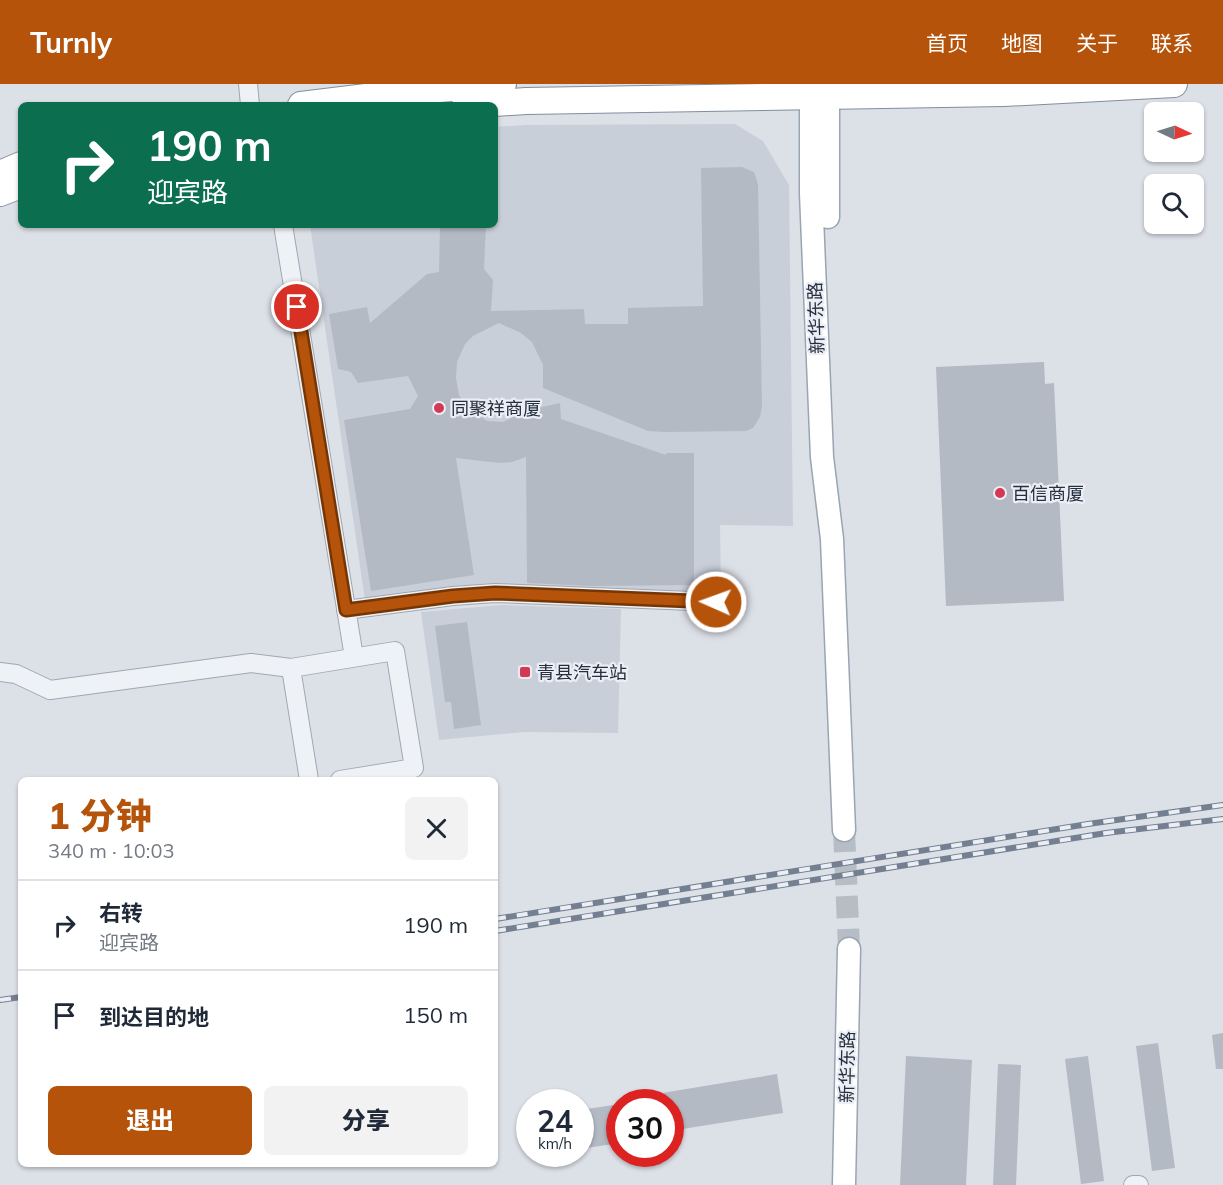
<!DOCTYPE html>
<html lang="zh">
<head>
<meta charset="utf-8">
<style>
	:root { --surface:#fff; --page:#f2f2f3; --text:#1f2937; --muted:#747a83; --line:#e0e1e3; --accent:#b45309 }
	body { margin:0; font-family:Mulish,"Noto Sans SC",sans-serif; background:var(--page); color:var(--text); height:100vh; display:flex; flex-direction:column; font-size:22px; white-space:nowrap }
	* { box-sizing:border-box; margin:0 }
	p { font-size:20px; color:var(--muted) }
	.icon { flex:none; width:33px; height:33px; fill:none; stroke:currentColor; stroke-width:2; stroke-linecap:round; stroke-linejoin:round }
	.map { position:relative; flex:1; overflow:hidden }
	.details { position:absolute; left:18px; top:693px; width:480px; height:390px; display:flex; flex-direction:column; background:var(--surface); border-radius:9px; box-shadow:0 2px 4px #0004 }
	.details>* { flex:none }
	.top-card { position:absolute; left:18px; top:18px; width:480px; height:126px; border-radius:9px; box-shadow:0 2px 4px #0004; background:#0b6e4f; color:#fff; overflow:hidden }
	.needle { width:39px; rotate:94deg }
	.buttons { position:absolute; left:1144px; top:18px; display:grid; gap:12px }
	.buttons a { display:grid; place-items:center; width:60px; height:60px; border-radius:9px; background:var(--surface); box-shadow:0 2px 4px #0004; font-size:30px }
	.speed { position:absolute; left:516px; top:1005px; display:flex; gap:12px; font-size:30px; font-weight:700; text-align:center }
	.speed>* { display:grid; place-content:center; width:78px; height:78px; border-radius:50%; background:var(--surface); box-shadow:0 2px 4px #0004; line-height:1 }
	.speed small { font-size:15px; font-weight:400 }
	.speed .limit { border:9px solid #d22; background:#fff; color:#111 }
	.pin { position:absolute; display:grid; place-items:center; width:51px; height:51px; color:#fff; margin:-26px; border:3px solid #fff; border-radius:50%; box-shadow:0 2px 6px #0007 }
	.me { position:absolute; width:66px; margin:-33px; rotate:272deg; stroke-linejoin:round; filter:drop-shadow(0 0 4px #0008) }
	.turn { display:flex; align-items:center; gap:21px; height:126px; padding:0 30px; font-size:27px }
	.turn .icon { width:78px; height:78px; stroke-width:2.5 }
	.turn b { display:block; font-size:42px; line-height:51px }
	.round { display:grid; place-items:center; flex:none; width:63px; height:63px; border-radius:9px; background:var(--page) }
	.summary { display:flex; align-items:center; justify-content:space-between; height:102px; padding:0 30px }
	h1 { font-size:36px; font-weight:800; line-height:45px; color:var(--accent) }
	.primary-button { display:flex; gap:12px; margin-top:auto; padding:12px 30px }
	.primary-button a { flex:1; height:69px; border-radius:9px; background:var(--accent); color:#fff; font-size:24px; font-weight:800; line-height:69px; text-align:center }
	.primary-button a+a { background:var(--page); color:var(--text) }
	ul { padding:0; list-style:none }
	li { display:flex; align-items:center; gap:18px; height:90px; padding:0 30px; border-top:2px solid var(--line) }
	li div { flex:1 }
	li b { display:block; font-size:22px }
	li em { font-style:normal }
	header { display:flex; align-items:center; gap:36px; box-sizing:border-box; height:84px; padding:0 30px; background:var(--accent); color:#fff }
	header strong { font-size:28px }
	nav { display:flex; gap:33px; margin-inline-start:auto; font-size:21px }
	.map>svg:first-child { display:block }
	.built { fill:#c9cfd9 }
	.building { fill:#b3bac4 }
	.lines { fill:none; stroke-linecap:round; stroke-linejoin:round }
	.major-tunnel { stroke:#b7bdc5; stroke-width:22; stroke-dasharray:22 11; stroke-linecap:butt }
	.minor-casing { stroke:#a1a7b1; stroke-width:20 }
	.major-casing { stroke:#9aa5b3; stroke-width:25 }
	.highway-casing { stroke:#828e9e; stroke-width:28 }
	.minor { stroke:#eef1f5; stroke-width:18 }
	.major { stroke:#fff; stroke-width:22 }
	.highway { stroke:#fff; stroke-width:26 }
	.rail-casing { stroke:#748091; stroke-width:6 }
	.rail { stroke:#ebeff5; stroke-width:4; stroke-dasharray:11; stroke-linecap:butt }
	.route-casing { stroke:#753606; stroke-width:15 }
	.route { stroke:#b45309; stroke-width:10 }
	.poi-dot { fill:#d43855; stroke:#ebeff5; stroke-width:2 }
	.labels { text-anchor:middle; dominant-baseline:central; stroke-width:4.5; stroke-linejoin:round; paint-order:stroke }
	.street-label { font-size:18px; fill:#252f3e; stroke:#ebeff5 }
	.poi-label { font-size:18px; fill:#252f3e; stroke:#ebeff5; text-anchor:start }
</style>
</head>
<body>
<header>
<strong>Turnly</strong>
<nav><a>首页</a><a>地图</a><a>关于</a><a>联系</a></nav>
</header>
<div class="map">
<svg width="1223" height="1101" viewBox="0 0 1223 1101">
	<rect width="100%" height="100%" fill="#dce0e7"/>
	<g class="built">
		<path d="M 735,40 L 763,57 L 789,101 L 793,442 L 720,441 L 721,507 L 532,506 L 365,516 L 310,141 L 495,141 L 495,43 L 526,41 Z"/>
		<path d="M 501,521 L 621,525 L 618,649 L 524,648 L 439,656 L 421,528 Z"/>
	</g>
	<g class="building">
		<path d="M 742,83 L 754,88 L 758,100 L 762,322 L 760,333 L 753,344 L 746,347 L 666,348 L 648,347 L 543,304 L 543,281 L 532,258 L 521,249 L 499,239 L 473,252 L 465,260 L 457,278 L 456,294 L 459,311 L 467,324 L 487,337 L 503,338 L 525,327 L 560,319 L 561,335 L 666,371 L 666,369 L 694,369 L 694,501 L 592,502 L 527,499 L 526,373 L 512,378 L 499,379 L 456,374 L 474,491 L 371,507 L 344,336 L 410,325 L 418,312 L 408,292 L 358,299 L 351,288 L 338,285 L 329,230 L 367,223 L 370,239 L 427,190 L 439,188 L 440,141 L 486,141 L 484,185 L 493,196 L 491,227 L 584,225 L 585,240 L 628,240 L 628,224 L 703,222 L 701,84 Z"/>
		<path d="M 1044,278 L 1045,300 L 1054,299 L 1064,517 L 946,522 L 936,283 Z"/>
		<path d="M 467,538 L 481,641 L 454,645 L 451,618 L 445,618 L 435,542 Z"/>
		<path d="M 1223,949 L 1223,985 L 1216,985 L 1212,951 Z"/>
		<path d="M 1158,959 L 1175,1084 L 1152,1087 L 1136,962 Z"/>
		<path d="M 906,972 L 972,976 L 966,1101 L 900,1101 Z"/>
		<path d="M 1088,972 L 1104,1097 L 1081,1100 L 1065,975 Z"/>
		<path d="M 998,980 L 1021,981 L 1016,1101 L 993,1101 Z"/>
		<path d="M 777,990 L 783,1029 L 670,1047 L 670,1018 L 663,1018 L 662,1009 Z"/>
		<path d="M 620,1020 L 620,1059 L 580,1065 L 580,1026 Z"/>
	</g>
	<g class="lines">
		<path class="major-tunnel" d="M 844,746 L 849,865"/>
		<defs>
			<g id="minor">
				<path d="M 248,0 L 250,21"/>
				<path d="M 283,141 L 354,573"/>
				<path d="M 346,526 L 453,512 L 495,509 L 716,518"/>
				<path d="M 0,588 L 16,590 L 50,606 L 251,579 L 291,584"/>
				<path d="M 309,696 L 291,584 L 395,567 L 414,684 L 340,696"/>
				<path d="M 1133,1101 L 1139,1101"/>
			</g>
			<g id="major">
				<path d="M 811,0 L 811,109 L 822,373 L 832,455 L 844,746"/>
				<path d="M 828,133 L 828,0"/>
				<path d="M 844,1101 L 849,865"/>
			</g>
			<g id="highway">
				<path d="M 301,21 L 414,7 L 503,0"/>
				<path d="M 465,21 L 526,17 L 1004,9 L 1174,0"/>
				<path d="M 0,90 L 21,81"/>
				<path d="M 0,109 L 21,101"/>
			</g>
		</defs>
		<use href="#minor" class="minor-casing"/>
		<use href="#major" class="major-casing"/>
		<use href="#highway" class="highway-casing"/>
		<use href="#minor" class="minor"/>
		<use href="#major" class="major"/>
		<use href="#highway" class="highway"/>
		<defs>
			<g id="rail">
				<path d="M 495,835 L 1088,740 L 1223,721"/>
				<path d="M 495,847 L 1106,749 L 1223,735"/>
				<path d="M 0,916 L 21,913"/>
			</g>
		</defs>
		<use href="#rail" class="rail-casing"/>
		<use href="#rail" class="rail"/>
	</g>
	<g class="lines">
		<defs>
			<path id="route" d="M 297,223 L 346,526 L 453,512 L 495,509 L 716,518"/>
		</defs>
		<use href="#route" class="route-casing"/>
		<use href="#route" class="route"/>
	</g>
	<g class="poi-dot">
		<circle cx="439" cy="324" r="6"/>
		<circle cx="1000" cy="409" r="6"/>
		<rect x="519" y="582" width="12" height="12" rx="3"/>
	</g>
	<g class="labels">
		<g class="street-label">
			<text transform="translate(816 234) rotate(-92)">新华东路</text>
			<text transform="translate(847 983) rotate(-89)">新华东路</text>
		</g>
		<g class="poi-label">
			<text x="451" y="324">同聚祥商厦</text>
			<text x="1012" y="409">百信商厦</text>
			<text x="537" y="588">青县汽车站</text>
		</g>
	</g>
</svg>
<div class="buttons">
<a><svg class="needle" viewBox="-14 -14 28 28"><path d="M0-13l5 13h-10z" fill="#e53935"/><path d="M0 13l5-13h-10z" fill="#747a83"/></svg></a>
<a><svg class="icon" aria-label="search" viewBox="0 0 24 24"><circle cx="10" cy="10" r="6"/><path d="M15 15l6 6"/></svg></a>
</div>
<div class="speed"><div>24<small>km/h</small></div><div class="limit">30</div></div>
<div class="pin" style="left:297px;top:223px;background:#d93025"><svg class="icon" aria-label="arrive" viewBox="0 0 24 24"><path d="M6 21V4h12l-3 4 3 4H6"/></svg></div>
<svg class="me" style="left:716px;top:518px" viewBox="-20 -20 40 40"><circle r="17" fill="#b45309" stroke="#fff" stroke-width="3"/><path d="M0-11L8 9 0 5-8 9z" fill="#fff"/></svg>
<div class="top-card">
<div class="turn"><svg class="icon" aria-label="right" viewBox="0 0 24 24"><path d="M7 20v-9h11M14 6l5 5-5 5"/></svg><div><b>190 m</b>迎宾路</div></div>
</div>
<section class="details">
<div class="summary"><div><h1>1 分钟</h1><p>340 m · 10:03</p></div><a class="round"><svg class="icon" aria-label="close" viewBox="0 0 24 24"><path d="M6 6l12 12M18 6L6 18"/></svg></a></div>
<ul>
<li><svg class="icon" aria-label="right" viewBox="0 0 24 24"><path d="M7 20v-9h11M14 6l5 5-5 5"/></svg><div><b>右转</b><p>迎宾路</p></div><em>190 m</em></li>
<li><svg class="icon" aria-label="arrive" viewBox="0 0 24 24"><path d="M6 21V4h12l-3 4 3 4H6"/></svg><div><b>到达目的地</b></div><em>150 m</em></li>
</ul>
<div class="primary-button"><a>退出</a><a>分享</a></div>
</section>
</div>
</body>
</html>
